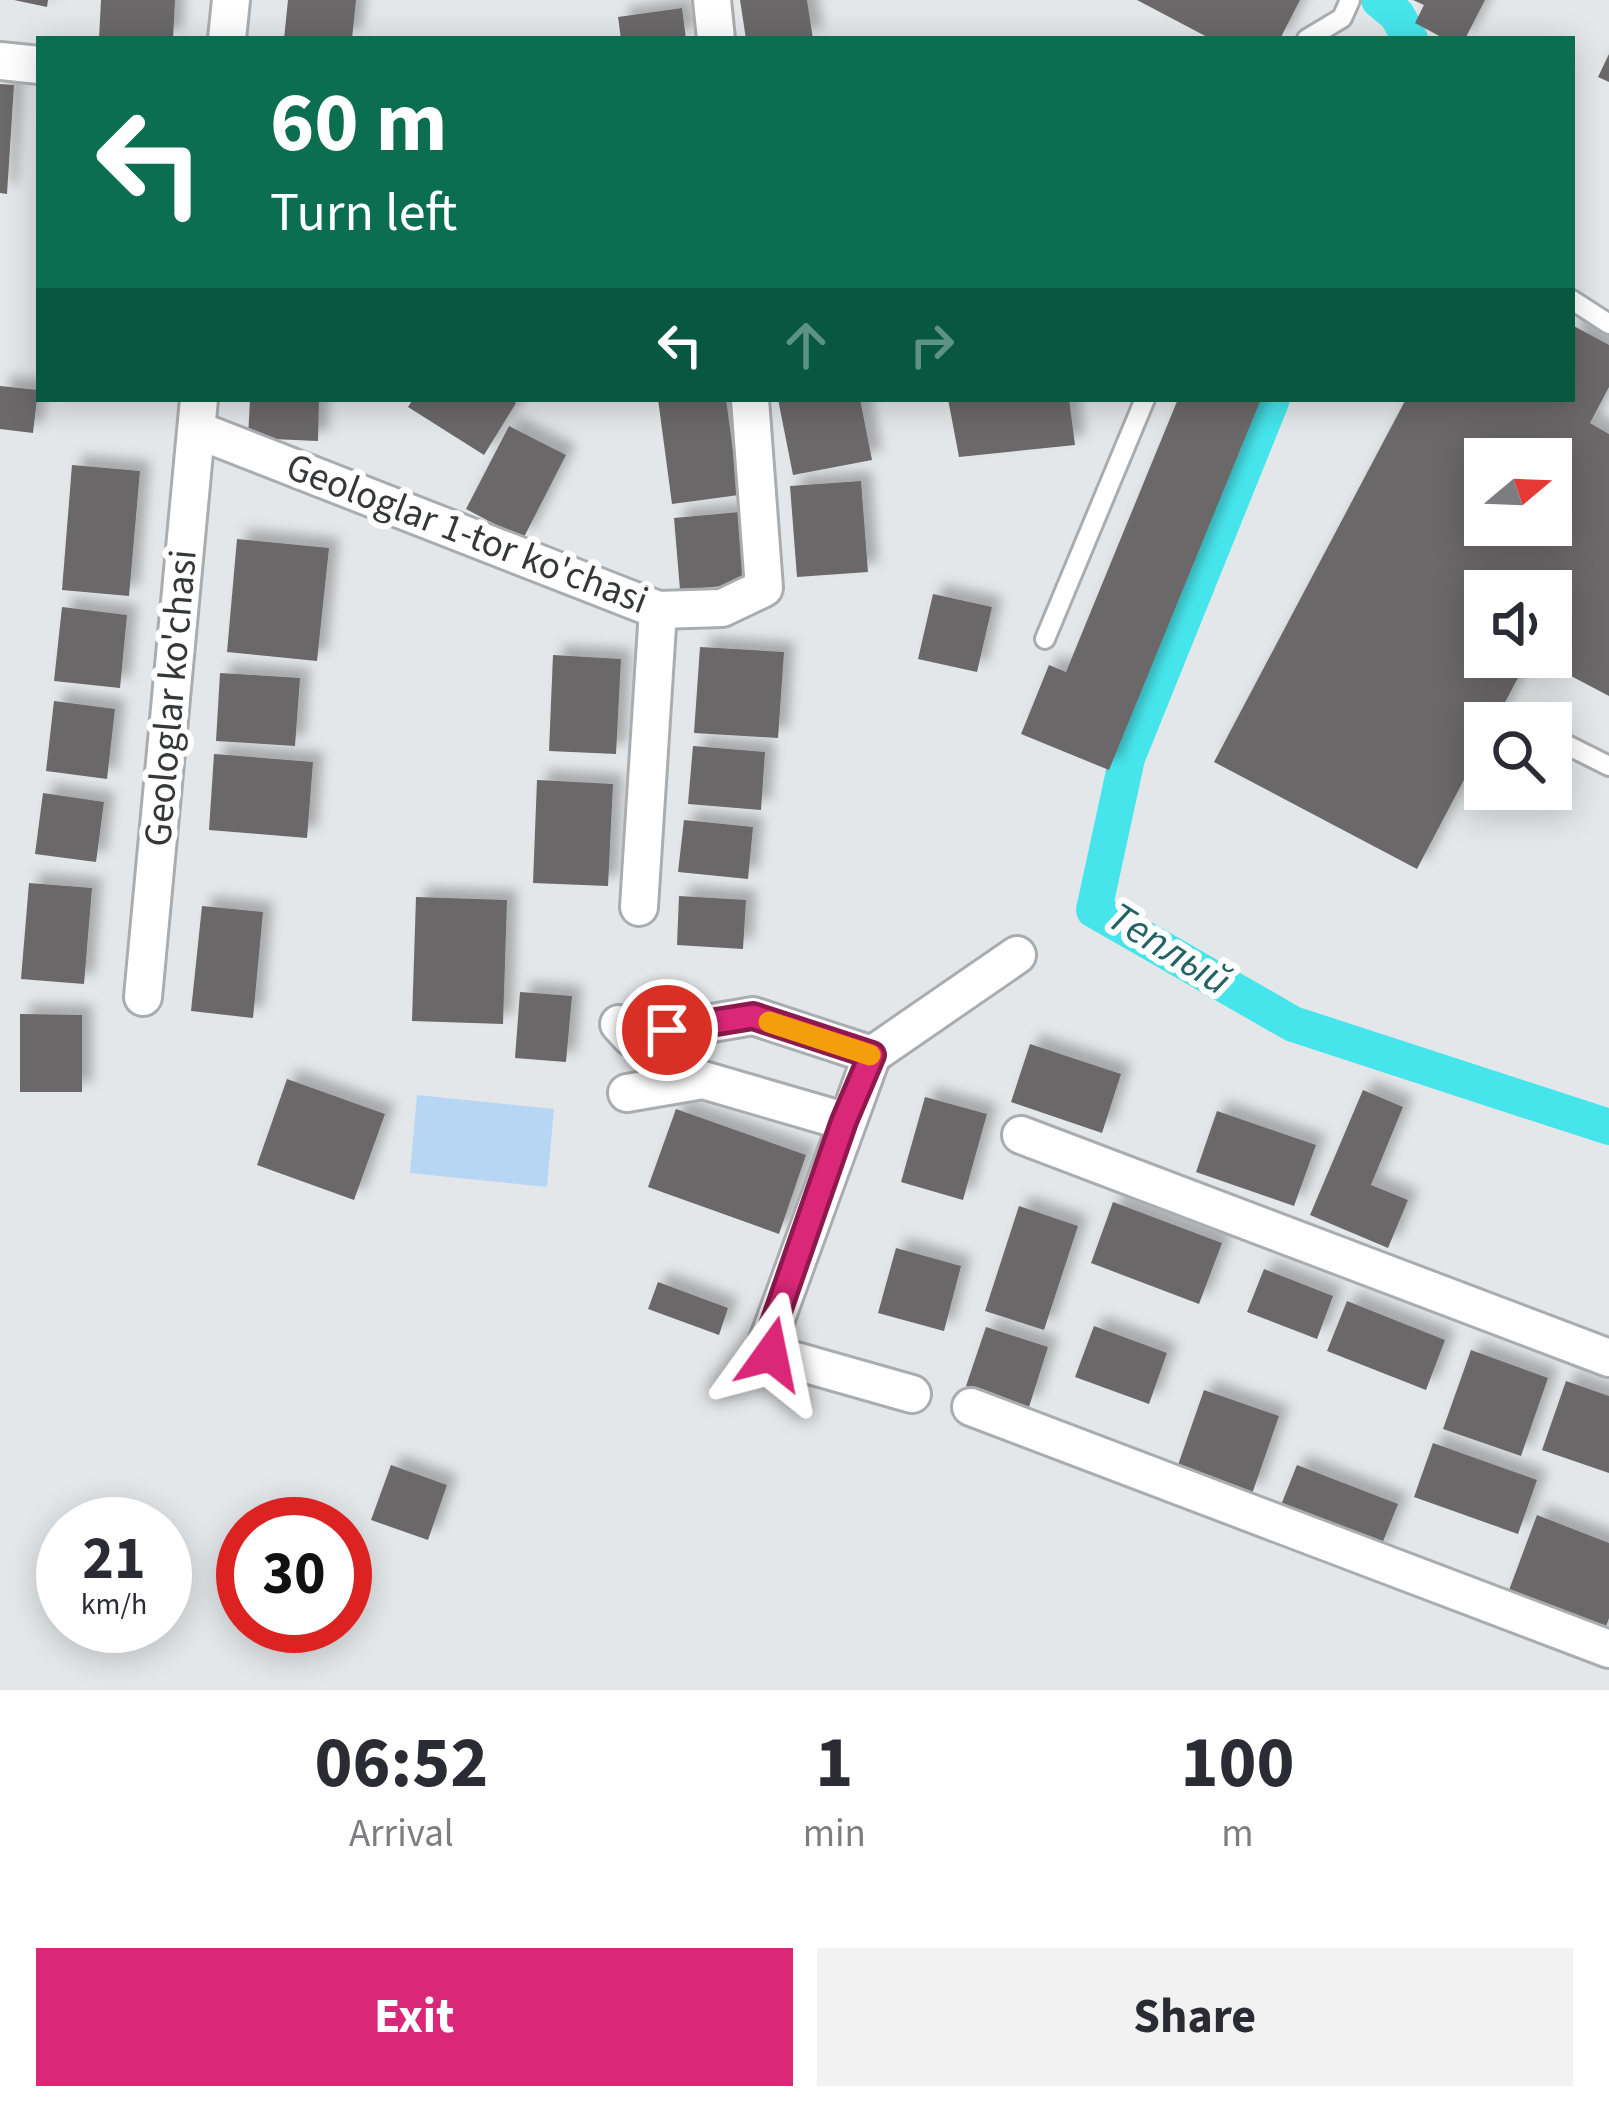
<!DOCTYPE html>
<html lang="en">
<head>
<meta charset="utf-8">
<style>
	:root { --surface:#fff; --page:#f2f2f3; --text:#2b2b33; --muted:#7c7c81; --accent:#db2777 }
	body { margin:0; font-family:"Source Sans 3",sans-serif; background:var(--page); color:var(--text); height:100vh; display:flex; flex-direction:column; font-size:45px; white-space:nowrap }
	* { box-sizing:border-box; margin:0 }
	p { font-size:39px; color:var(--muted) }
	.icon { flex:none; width:66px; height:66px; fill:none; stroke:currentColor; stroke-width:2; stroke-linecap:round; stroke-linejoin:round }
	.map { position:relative; height:1690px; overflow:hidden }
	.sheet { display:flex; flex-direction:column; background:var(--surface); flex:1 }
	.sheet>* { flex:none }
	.banner { position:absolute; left:36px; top:36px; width:1539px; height:366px; border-radius:0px; box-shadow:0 6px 30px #0003; background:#0b6e4f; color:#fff; overflow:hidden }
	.needle { width:78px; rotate:71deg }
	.buttons { position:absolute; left:1464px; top:438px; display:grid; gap:24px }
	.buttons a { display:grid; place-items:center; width:108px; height:108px; border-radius:0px; background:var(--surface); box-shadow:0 6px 30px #0003; font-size:60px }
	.speed { position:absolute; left:36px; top:1497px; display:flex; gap:24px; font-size:60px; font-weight:700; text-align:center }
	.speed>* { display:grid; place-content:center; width:156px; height:156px; border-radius:50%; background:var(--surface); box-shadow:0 6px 30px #0003; line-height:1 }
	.speed small { font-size:30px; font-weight:400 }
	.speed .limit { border:18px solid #d22; background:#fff; color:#111 }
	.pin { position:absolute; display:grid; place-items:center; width:102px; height:102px; color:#fff; margin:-51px; border:6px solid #fff; border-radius:50%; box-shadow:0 3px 12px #0007 }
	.me { position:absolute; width:132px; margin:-66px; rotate:12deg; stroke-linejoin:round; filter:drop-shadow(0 0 9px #0008) }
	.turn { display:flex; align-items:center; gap:42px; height:252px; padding:0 36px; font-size:54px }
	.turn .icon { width:156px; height:156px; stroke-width:2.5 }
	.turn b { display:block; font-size:84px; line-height:102px }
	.lanes { display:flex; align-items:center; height:114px; padding:0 36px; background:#0003; justify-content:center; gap:60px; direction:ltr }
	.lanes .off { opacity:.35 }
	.eta { display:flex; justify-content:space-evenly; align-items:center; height:204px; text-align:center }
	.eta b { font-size:72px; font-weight:700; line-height:84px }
	.primary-button { display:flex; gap:24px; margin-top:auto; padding:24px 36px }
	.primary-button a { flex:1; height:138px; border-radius:0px; background:var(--accent); color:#fff; font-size:48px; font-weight:700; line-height:138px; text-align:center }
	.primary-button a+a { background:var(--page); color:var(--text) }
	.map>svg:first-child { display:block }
	.grass { fill:#b7d6f4 }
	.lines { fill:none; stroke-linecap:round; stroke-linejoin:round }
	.canal { stroke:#46e5ec; stroke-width:36 }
	.building { fill:#6b6867; fill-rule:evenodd; filter:url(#shadow) }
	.lane-casing { stroke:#aaadaf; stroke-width:24 }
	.street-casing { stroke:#aaadaf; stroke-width:42 }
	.lane { stroke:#fff; stroke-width:18 }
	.street { stroke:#fff; stroke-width:36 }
	.route-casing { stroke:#8e194d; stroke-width:30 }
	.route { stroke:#db2777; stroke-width:21 }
	.slow { stroke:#f59e0b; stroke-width:21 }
	.labels { text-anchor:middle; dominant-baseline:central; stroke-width:12; stroke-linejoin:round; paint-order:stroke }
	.street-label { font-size:39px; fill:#363738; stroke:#fff }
	.water-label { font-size:42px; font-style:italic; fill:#246365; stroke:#fff }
</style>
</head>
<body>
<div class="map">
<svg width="1609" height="1690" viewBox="0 0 1609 1690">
	<defs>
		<filter id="shadow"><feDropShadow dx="10" dy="-10" stdDeviation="6" flood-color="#0004"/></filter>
	</defs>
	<rect width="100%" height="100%" fill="#e4e7e9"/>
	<path class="grass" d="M 417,1095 L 554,1109 L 547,1187 L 410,1173 Z"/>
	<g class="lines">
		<g class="canal">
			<path d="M 1379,0 L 1397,15 L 1410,39"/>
			<path d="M 1272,399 L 1127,758 L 1094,910 L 1293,1024 L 1609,1127"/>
		</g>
	</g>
	<g class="building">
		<path d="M 14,0 L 48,0 L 47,7 Z"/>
		<path d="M 101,0 L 175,0 L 173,39 L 99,39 Z"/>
		<path d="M 288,0 L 356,0 L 352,39 L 284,39 Z"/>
		<path d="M 740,0 L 807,0 L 813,39 L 746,39 Z"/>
		<path d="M 1137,0 L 1300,0 L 1280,39 L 1211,39 Z"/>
		<path d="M 1413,0 L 1485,0 L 1465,39 L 1445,39 L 1415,23 L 1424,5 Z"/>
		<path d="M 682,8 L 686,39 L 621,39 L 618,17 Z"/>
		<path d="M 1609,54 L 1609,82 L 1598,77 Z"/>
		<path d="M 0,84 L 14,85 L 7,194 L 0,193 Z"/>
		<path d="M 1572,325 L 1609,345 L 1609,387 L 1590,423 L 1609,434 L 1609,696 L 1535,657 L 1551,657 L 1551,591 L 1485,591 L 1485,657 L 1529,657 L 1494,723 L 1485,723 L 1485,740 L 1417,869 L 1214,762 L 1406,399 L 1572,399 ZM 1485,459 L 1551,459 L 1551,525 L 1485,525 Z"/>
		<path d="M 0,386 L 38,390 L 33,433 L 0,429 Z"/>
		<path d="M 250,399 L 319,399 L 318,441 L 248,438 Z"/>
		<path d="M 413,399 L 509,399 L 516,403 L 484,455 L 408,407 Z"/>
		<path d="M 658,399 L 726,399 L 739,495 L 672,504 Z"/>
		<path d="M 778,399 L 860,399 L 872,460 L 793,475 Z"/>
		<path d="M 948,399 L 1069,399 L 1075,445 L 959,457 Z"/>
		<path d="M 1178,399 L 1261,399 L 1109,770 L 1021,734 L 1049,665 L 1066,672 Z"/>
		<path d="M 509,426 L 566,455 L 523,539 L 466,509 Z"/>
		<path d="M 72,465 L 140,471 L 129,596 L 62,590 Z"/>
		<path d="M 861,481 L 868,572 L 797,577 L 790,486 Z"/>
		<path d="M 740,512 L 746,584 L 680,590 L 674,518 Z"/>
		<path d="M 237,539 L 329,548 L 317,661 L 227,652 Z"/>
		<path d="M 933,594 L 992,607 L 977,672 L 918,659 Z"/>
		<path d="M 62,607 L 127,615 L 120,688 L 54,681 Z"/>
		<path d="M 700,647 L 784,652 L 778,738 L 694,733 Z"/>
		<path d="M 553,655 L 621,659 L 616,754 L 549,751 Z"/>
		<path d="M 220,673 L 300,678 L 295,746 L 216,741 Z"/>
		<path d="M 54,701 L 115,709 L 107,779 L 46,771 Z"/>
		<path d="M 693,746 L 765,752 L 761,810 L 688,804 Z"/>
		<path d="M 214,754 L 313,762 L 307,838 L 209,830 Z"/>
		<path d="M 537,780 L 613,784 L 608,886 L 533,883 Z"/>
		<path d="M 43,793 L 104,802 L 96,862 L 35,854 Z"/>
		<path d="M 684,820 L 753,827 L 748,879 L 678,872 Z"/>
		<path d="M 29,883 L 92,888 L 84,984 L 21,979 Z"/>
		<path d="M 679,896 L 746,900 L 743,949 L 677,945 Z"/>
		<path d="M 416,897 L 507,900 L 503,1024 L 412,1021 Z"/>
		<path d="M 202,906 L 263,912 L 253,1018 L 191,1011 Z"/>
		<path d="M 520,992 L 572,996 L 566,1062 L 515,1058 Z"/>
		<path d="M 20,1014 L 82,1015 L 82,1092 L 20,1092 Z"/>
		<path d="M 1030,1044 L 1121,1074 L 1102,1133 L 1011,1102 Z"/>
		<path d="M 287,1079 L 385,1114 L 354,1200 L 257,1165 Z"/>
		<path d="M 1363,1090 L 1403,1107 L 1371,1185 L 1408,1200 L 1388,1248 L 1310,1215 Z"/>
		<path d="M 925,1097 L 987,1114 L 963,1200 L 901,1182 Z"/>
		<path d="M 676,1109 L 806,1155 L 779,1234 L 648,1187 Z"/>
		<path d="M 1217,1111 L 1316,1145 L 1294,1206 L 1196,1172 Z"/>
		<path d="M 1113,1202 L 1222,1243 L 1199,1304 L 1091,1263 Z"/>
		<path d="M 1019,1206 L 1078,1226 L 1044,1330 L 985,1311 Z"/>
		<path d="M 896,1248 L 961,1266 L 944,1331 L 878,1313 Z"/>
		<path d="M 1264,1269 L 1333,1296 L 1317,1339 L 1247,1312 Z"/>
		<path d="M 658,1282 L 728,1308 L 719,1335 L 648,1309 Z"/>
		<path d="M 1347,1301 L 1445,1340 L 1426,1390 L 1327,1351 Z"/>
		<path d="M 1094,1326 L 1167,1353 L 1149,1404 L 1075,1377 Z"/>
		<path d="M 986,1327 L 1048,1347 L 1029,1407 L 966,1386 Z"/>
		<path d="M 1471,1350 L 1548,1378 L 1521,1456 L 1443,1429 Z"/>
		<path d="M 1566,1381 L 1609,1396 L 1609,1473 L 1542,1450 Z"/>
		<path d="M 1204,1390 L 1279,1416 L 1252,1494 L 1177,1468 Z"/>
		<path d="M 1433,1443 L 1537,1480 L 1518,1534 L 1414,1497 Z"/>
		<path d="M 391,1465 L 447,1485 L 428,1540 L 371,1520 Z"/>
		<path d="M 1297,1465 L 1398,1504 L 1378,1554 L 1277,1515 Z"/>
		<path d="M 1537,1515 L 1609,1543 L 1609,1618 L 1602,1638 L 1505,1601 Z"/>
	</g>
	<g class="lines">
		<defs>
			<g id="lane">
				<path d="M 1307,39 L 1342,18 L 1350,0"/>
				<path d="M 1572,300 L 1609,324"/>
				<path d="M 1045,639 L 1145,399"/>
				<path d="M 1551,737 L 1609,766"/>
			</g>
			<g id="street">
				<path d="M 712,0 L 716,39"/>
				<path d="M 227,39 L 231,0"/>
				<path d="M 0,61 L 39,65"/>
				<path d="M 197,430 L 658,610 L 722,608 L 764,588 L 750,399"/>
				<path d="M 639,907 L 658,610"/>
				<path d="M 143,997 L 199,399"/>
				<path d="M 619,1024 L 631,1037 L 753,1016 L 872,1055 L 766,1346 L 771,1354 L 912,1394"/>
				<path d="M 872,1055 L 1017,955"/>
				<path d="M 627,1093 L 703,1080 L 844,1121"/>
				<path d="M 1021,1135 L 1609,1358"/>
				<path d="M 971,1407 L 1609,1649"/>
			</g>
		</defs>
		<use href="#lane" class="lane-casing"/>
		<use href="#street" class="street-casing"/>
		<use href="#lane" class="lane"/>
		<use href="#street" class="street"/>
	</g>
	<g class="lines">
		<defs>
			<path id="route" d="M 667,1030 L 753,1016 L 872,1055 L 844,1121 L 766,1346 L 771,1354"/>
		</defs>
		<use href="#route" class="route-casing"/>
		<use href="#route" class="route"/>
		<path class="slow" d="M 769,1022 L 870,1055"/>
	</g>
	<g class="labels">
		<g class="street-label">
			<text transform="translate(467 534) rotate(21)">Geologlar 1-tor ko'chasi</text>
			<text transform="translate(171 698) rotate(-85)">Geologlar ko'chasi</text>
		</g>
		<g class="water-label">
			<text transform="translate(1169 949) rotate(32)">Теплый</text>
		</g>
	</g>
</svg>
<div class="buttons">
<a><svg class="needle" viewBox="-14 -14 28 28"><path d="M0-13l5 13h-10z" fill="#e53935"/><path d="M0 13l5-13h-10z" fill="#7c7c81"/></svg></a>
<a><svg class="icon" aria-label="sound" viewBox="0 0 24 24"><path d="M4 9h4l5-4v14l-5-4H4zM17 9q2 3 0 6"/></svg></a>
<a><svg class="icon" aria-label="search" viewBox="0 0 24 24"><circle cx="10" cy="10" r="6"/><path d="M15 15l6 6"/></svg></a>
</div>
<div class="speed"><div>21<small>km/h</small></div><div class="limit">30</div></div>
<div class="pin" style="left:667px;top:1030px;background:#d93025"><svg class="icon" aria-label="arrive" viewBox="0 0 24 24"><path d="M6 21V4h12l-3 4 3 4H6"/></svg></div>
<svg class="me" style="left:771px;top:1354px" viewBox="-20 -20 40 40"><path d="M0-17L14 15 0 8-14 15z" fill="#db2777" stroke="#fff" stroke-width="4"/></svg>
<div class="banner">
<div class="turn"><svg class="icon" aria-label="left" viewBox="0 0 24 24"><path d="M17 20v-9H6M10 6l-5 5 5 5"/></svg><div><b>60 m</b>Turn left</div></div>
<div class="lanes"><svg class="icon" aria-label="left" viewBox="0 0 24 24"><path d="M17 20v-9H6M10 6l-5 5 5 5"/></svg><svg class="icon off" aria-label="ahead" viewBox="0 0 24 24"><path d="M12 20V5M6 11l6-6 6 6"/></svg><svg class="icon off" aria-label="right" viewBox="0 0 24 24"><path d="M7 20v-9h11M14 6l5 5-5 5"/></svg></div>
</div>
</div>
<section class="sheet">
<div class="eta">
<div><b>06:52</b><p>Arrival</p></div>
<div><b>1</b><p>min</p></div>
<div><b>100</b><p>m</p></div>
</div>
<div class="primary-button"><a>Exit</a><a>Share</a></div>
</section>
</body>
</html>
